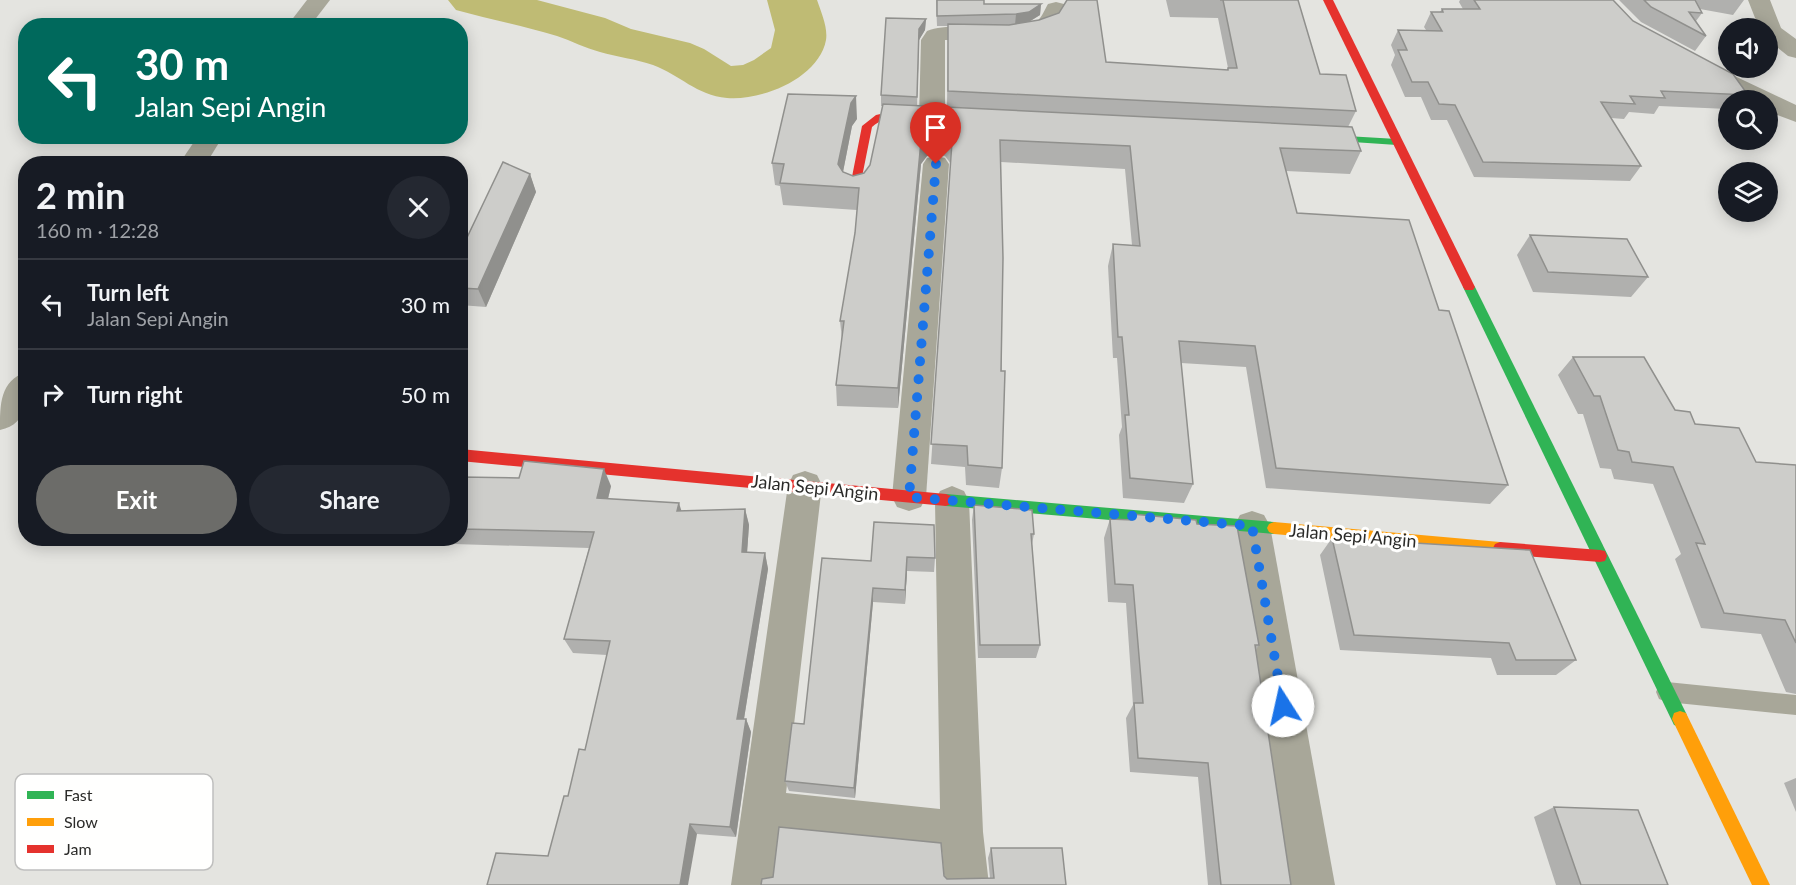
<!DOCTYPE html>
<html lang="en">
<head>
<meta charset="utf-8">
<style>
	:root { --surface:#171b24; --page:#242831; --text:#f1f3f6; --muted:#9ea1a6; --line:#363941; --accent:#6c6c69 }
	body { margin:0; font-family:Lato,sans-serif; background:var(--page); color:var(--text); height:100vh; display:flex; flex-direction:column; font-size:22px; white-space:nowrap }
	* { box-sizing:border-box; margin:0 }
	p { font-size:20px; color:var(--muted) }
	.icon { flex:none; width:33px; height:33px; fill:none; stroke:currentColor; stroke-width:2; stroke-linecap:round; stroke-linejoin:round }
	.map { position:relative; flex:1; overflow:hidden }
	.sheet { position:absolute; left:18px; top:156px; width:450px; height:390px; display:flex; flex-direction:column; background:var(--surface); border-radius:24px; box-shadow:0 3px 15px #0003 }
	.sheet>* { flex:none }
	.banner { position:absolute; left:18px; top:18px; width:450px; height:126px; border-radius:24px; box-shadow:0 3px 15px #0003; background:#00695c; color:#fff; overflow:hidden }
	.buttons { position:absolute; left:1718px; top:18px; display:grid; gap:12px }
	.buttons a { display:grid; place-items:center; width:60px; height:60px; border-radius:50%; background:var(--surface); box-shadow:0 3px 15px #0003; font-size:30px }
	.pin { position:absolute; display:grid; place-items:center; width:51px; height:51px; color:#fff; margin:-62px -26px; border-radius:50% 50% 50% 0; rotate:-45deg; box-shadow:0 0 6px #0007 }
	.pin .icon { rotate:45deg }
	.me { position:absolute; width:66px; margin:-33px; rotate:350deg; stroke-linejoin:round; filter:drop-shadow(0 0 4px #0008) }
	.turn { display:flex; align-items:center; gap:21px; height:126px; padding:0 18px; font-size:27px }
	.turn .icon { width:78px; height:78px; stroke-width:2.5 }
	.turn b { display:block; font-size:42px; line-height:51px }
	.round { display:grid; place-items:center; flex:none; width:63px; height:63px; border-radius:32px; background:var(--page) }
	.overview { display:flex; align-items:center; justify-content:space-between; height:102px; padding:0 18px }
	h1 { font-size:36px; font-weight:700; line-height:45px }
	.action { display:flex; gap:12px; margin-top:auto; padding:12px 18px }
	.action a { flex:1; height:69px; border-radius:36px; background:var(--accent); color:#fff; font-size:24px; font-weight:700; line-height:69px; text-align:center }
	.action a+a { background:var(--page); color:var(--text) }
	ul { padding:0; list-style:none }
	li { display:flex; align-items:center; gap:18px; height:90px; padding:0 18px; border-top:2px solid var(--line) }
	li div { flex:1 }
	li b { display:block; font-size:22px }
	li em { font-style:normal }
	.map>svg:first-child { display:block }
	.lines { fill:none; stroke-linecap:round; stroke-linejoin:round }
	.river { fill:#bfbb74; fill-rule:evenodd }
	.lane { fill:#a8a799; fill-rule:evenodd }
	.street { fill:#a8a799; fill-rule:evenodd }
	.fast { fill:#30b455; fill-rule:evenodd }
	.slow { fill:#ff9f0a; fill-rule:evenodd }
	.jam { fill:#e5322d; fill-rule:evenodd }
	.wall { fill:#b0b0ae }
	.shaded-wall { fill:#90908d }
	.building { fill:#cdcdca; stroke:#90908d; stroke-width:1.5 }
	.route { stroke:#1a73e8; stroke-width:10; stroke-dasharray:0 18 }
	.labels { text-anchor:middle; dominant-baseline:central; stroke-width:6; stroke-linejoin:round; paint-order:stroke }
	.street-label { font-size:18px; fill:#2b2b29; stroke:#fffffe }
	.key { fill:#fffffe; stroke:#bfbfbe; stroke-width:1.5 }
	.key-label { font-size:16px; fill:#2b2b29 }
</style>
</head>
<body>
<div class="map">
<svg width="1796" height="885" viewBox="0 0 1796 885">
	<rect width="100%" height="100%" fill="#e4e4e0"/>
	<g class="lines">
		<path class="river" d="M 448,0 L 537,0 L 605,18 L 631,29 L 690,43 L 704,49 L 731,66 L 743,65 L 754,60 L 771,48 L 775,30 L 767,0 L 817,0 C 821,12 828,27 826,40 C 819,78 762,101 727,98 C 696,95 680,75 653,65 C 636,59 617,57 600,52 C 585,48 572,41 557,36 C 524,26 489,19 456,10 Z"/>
		<path class="lane" d="M 1667,682 L 1796,695 L 1796,715 L 1667,702 L 1659,699 L 1656,692 L 1659,685 Z"/>
		<g class="street">
			<path d="M 307,0 L 330,0 L 310,26 L 287,26 Z"/>
			<path d="M 1748,0 L 1770,0 L 1781,28 L 1796,39 L 1796,58 L 1788,56 L 1767,39 L 1767,28 L 1759,28 Z"/>
			<path d="M 1056,2 L 1064,4 L 1067,9 L 1056,29 L 1036,36 L 1007,41 L 945,40 L 945,117 L 941,122 L 932,125 L 923,122 L 919,117 L 921,40 L 927,31 C 957,19 1016,37 1038,20 C 1042,17 1045,9 1048,4 Z"/>
			<path d="M 1707,63 L 1796,105 L 1796,122 L 1767,111 L 1767,100 L 1746,100 L 1699,75 L 1695,70 L 1699,65 Z"/>
			<path d="M 198,136 L 223,136 L 206,164 L 179,164 Z"/>
			<path d="M 936,156 L 945,158 L 949,164 L 926,497 L 921,507 L 909,511 L 897,507 L 892,497 L 923,164 L 927,158 Z"/>
			<path d="M 26,372 C 26,396 30,424 0,430 C 0,404 0,381 26,372 Z"/>
			<path d="M 805,471 L 817,475 L 822,485 L 786,793 L 940,809 L 935,501 L 940,491 L 952,486 L 964,491 L 969,501 L 983,832 L 989,885 L 945,885 L 942,851 L 781,835 L 775,885 L 731,885 L 788,485 L 793,475 Z"/>
			<path d="M 1252,511 L 1264,515 L 1270,526 L 1335,885 L 1291,885 L 1234,526 L 1240,515 Z"/>
		</g>
		<g class="fast">
			<path d="M 1312,134 L 1397,139 L 1402,142 L 1397,145 L 1308,139 L 1308,135 Z"/>
			<path d="M 1469,283 L 1475,287 L 1686,713 L 1688,719 L 1686,725 L 1680,727 L 1674,725 L 1463,287 Z"/>
			<path d="M 946,494 L 1274,522 L 1279,524 L 1281,528 L 1279,532 L 1274,534 L 946,506 L 941,504 L 939,500 L 941,496 Z"/>
		</g>
		<g class="slow">
			<path d="M 1274,522 L 1500,542 L 1505,544 L 1507,548 L 1505,552 L 1500,554 L 1274,534 L 1269,532 L 1267,528 L 1269,524 Z"/>
			<path d="M 1680,711 L 1686,713 L 1770,885 L 1752,885 L 1672,719 L 1674,713 Z"/>
		</g>
		<g class="jam">
			<path d="M 1323,0 L 1333,0 L 1475,287 L 1473,290 L 1465,290 L 1463,287 Z"/>
			<path d="M 894,111 L 925,114 L 930,117 L 925,120 C 907,118 887,113 872,127 L 860,187 L 859,190 L 851,190 L 850,187 L 862,126 L 876,115 Z"/>
			<path d="M 460,449 L 946,494 L 951,496 L 953,500 L 951,504 L 946,506 L 460,461 Z"/>
			<path d="M 1500,542 L 1600,550 L 1605,551 L 1607,556 L 1605,561 L 1600,562 L 1500,554 L 1495,552 L 1493,548 L 1495,544 Z"/>
		</g>
	</g>
	<g class="wall">
		<path d="M 936,0 L 984,0 L 984,4 L 1041,4 L 1040,15 L 1029,22 L 1106,62 L 1227,70 L 1228,68 L 1218,18 L 1170,17 L 1166,0 L 1298,0 L 1320,74 L 1356,111 L 1348,127 L 1361,151 L 1350,174 L 1286,171 L 1297,213 L 1439,310 L 1508,485 L 1490,504 L 1266,488 L 1246,367 L 1181,363 L 1193,484 L 1184,503 L 1123,498 L 1119,435 L 1122,427 L 1117,358 L 1113,358 L 1108,266 L 1113,244 L 1132,245 L 1125,169 L 1001,162 L 1002,468 L 999,488 L 966,485 L 965,467 L 931,464 L 951,164 L 945,156 L 936,154 L 927,156 L 921,164 L 898,408 L 837,406 L 836,385 L 842,339 L 840,321 L 855,233 L 857,210 L 783,205 L 780,186 L 775,185 L 772,163 L 857,119 L 852,126 L 843,172 L 853,176 L 864,173 L 870,165 L 883,106 L 881,106 L 881,95 L 926,19 L 925,30 L 919,40 L 917,106 L 947,107 L 948,26 L 937,26 Z"/>
		<path d="M 1460,0 L 1474,0 L 1633,21 L 1748,95 L 1743,100 L 1728,100 L 1728,109 L 1659,106 L 1654,114 L 1629,112 L 1624,119 L 1611,118 L 1641,166 L 1630,181 L 1474,177 L 1447,120 L 1431,120 L 1421,97 L 1405,97 L 1391,65 L 1395,55 L 1391,45 L 1398,30 L 1426,30 L 1424,27 L 1431,12 L 1440,12 L 1442,9 L 1463,9 L 1459,2 Z"/>
		<path d="M 1619,0 L 1744,0 L 1733,15 L 1700,9 L 1702,13 L 1696,21 L 1706,36 L 1695,51 L 1641,22 Z"/>
		<path d="M 530,174 L 536,192 L 486,307 L 460,305 L 460,248 L 462,248 Z"/>
		<path d="M 1530,235 L 1648,277 L 1631,297 L 1533,292 L 1517,255 Z"/>
		<path d="M 1573,357 L 1675,410 L 1756,462 L 1796,465 L 1796,694 L 1786,692 L 1761,634 L 1701,628 L 1675,559 L 1681,554 L 1653,484 L 1614,479 L 1611,469 L 1600,468 L 1583,414 L 1578,414 L 1558,375 Z"/>
		<path d="M 461,477 L 611,486 L 608,499 L 681,511 L 745,509 L 749,525 L 747,552 L 765,553 L 768,569 L 744,719 L 746,719 L 751,732 L 736,837 L 697,834 L 548,856 L 568,796 L 585,750 L 607,655 L 573,653 L 564,639 L 589,548 L 454,544 L 450,538 L 460,538 Z"/>
		<path d="M 974,505 L 1034,534 L 1032,544 L 1040,645 L 1036,658 L 978,658 L 972,520 Z"/>
		<path d="M 1132,514 L 1197,524 L 1259,645 L 1256,650 L 1291,885 L 1208,885 L 1198,777 L 1130,772 L 1126,718 L 1133,705 L 1126,603 L 1108,602 L 1104,538 L 1110,519 L 1130,520 Z"/>
		<path d="M 874,522 L 935,558 L 934,572 L 907,571 L 905,604 L 873,602 L 855,798 L 789,791 L 785,781 L 804,724 L 871,561 Z"/>
		<path d="M 1332,538 L 1576,660 L 1556,675 L 1497,675 L 1491,658 L 1340,650 L 1320,555 Z"/>
		<path d="M 1796,778 L 1796,812 L 1784,783 Z"/>
		<path d="M 1554,807 L 1668,885 L 1556,885 L 1534,817 Z"/>
		<path d="M 991,848 L 1066,885 L 761,885 L 944,876 L 947,879 L 990,878 L 988,858 Z"/>
	</g>
	<g class="shaded-wall">
		<path d="M 1041,4 L 1040,15 L 1027,23 L 1015,25 L 1016,14 Z"/>
		<path d="M 926,19 L 925,30 L 919,40 L 917,108 L 919,29 Z"/>
		<path d="M 856,96 L 857,119 L 852,126 L 840,187 L 838,164 L 851,103 Z"/>
		<path d="M 936,131 L 936,154 L 927,156 L 921,164 L 898,408 L 898,388 L 921,141 L 927,133 Z"/>
		<path d="M 530,174 L 536,192 L 486,307 L 478,289 Z"/>
		<path d="M 604,469 L 611,486 L 604,515 L 597,498 Z"/>
		<path d="M 679,503 L 684,519 L 677,511 Z"/>
		<path d="M 745,509 L 749,525 L 746,568 L 742,552 Z"/>
		<path d="M 765,553 L 768,569 L 742,731 L 737,719 Z"/>
		<path d="M 907,557 L 907,571 L 905,604 L 905,590 Z"/>
		<path d="M 873,588 L 873,602 L 855,798 L 854,788 Z"/>
		<path d="M 746,719 L 751,732 L 736,837 L 730,827 Z"/>
		<path d="M 690,824 L 697,834 L 688,885 L 680,885 Z"/>
	</g>
	<g class="building">
		<path d="M 937,0 L 984,0 L 984,4 L 1041,4 L 1029,12 L 1016,14 L 937,16 Z"/>
		<path d="M 1067,0 L 1097,0 L 1106,62 L 1228,70 L 1228,68 L 1237,68 L 1223,0 L 1220,0 L 1298,0 L 1320,74 L 1346,75 L 1356,111 L 948,91 L 948,24 L 1009,25 L 1039,20 L 1059,13 Z"/>
		<path d="M 1474,0 L 1613,0 L 1633,21 L 1733,74 L 1748,95 L 1661,91 L 1665,98 L 1630,96 L 1635,104 L 1601,102 L 1641,166 L 1483,162 L 1455,105 L 1439,104 L 1428,82 L 1412,82 L 1398,50 L 1407,50 L 1398,30 L 1442,31 L 1431,12 L 1443,12 L 1442,9 L 1480,9 Z"/>
		<path d="M 1644,0 L 1695,0 L 1702,13 L 1689,12 L 1706,36 L 1651,7 Z"/>
		<path d="M 886,18 L 926,19 L 919,29 L 917,97 L 881,95 Z"/>
		<path d="M 788,94 L 856,96 L 851,103 L 838,164 L 843,172 L 853,176 L 864,173 L 870,165 L 883,104 L 1352,127 L 1361,151 L 1280,148 L 1297,213 L 1409,220 L 1439,310 L 1449,311 L 1508,485 L 1276,468 L 1255,346 L 1179,341 L 1193,484 L 1130,478 L 1125,415 L 1129,415 L 1122,337 L 1118,337 L 1113,244 L 1140,246 L 1130,146 L 1000,140 L 1003,258 L 1001,371 L 1005,371 L 1002,468 L 968,465 L 967,446 L 931,444 L 952,142 L 947,133 L 936,131 L 927,133 L 921,141 L 898,388 L 836,385 L 844,321 L 840,321 L 855,233 L 859,188 L 780,183 L 784,164 L 772,163 Z"/>
		<path d="M 503,162 L 530,174 L 478,289 L 460,288 L 460,248 L 462,248 Z"/>
		<path d="M 1530,235 L 1627,239 L 1648,277 L 1548,272 Z"/>
		<path d="M 1573,357 L 1644,357 L 1675,410 L 1690,412 L 1695,424 L 1739,428 L 1756,462 L 1796,465 L 1796,643 L 1785,620 L 1724,613 L 1696,543 L 1705,544 L 1673,467 L 1632,462 L 1629,452 L 1618,450 L 1600,396 L 1594,396 Z"/>
		<path d="M 524,461 L 604,469 L 597,498 L 679,503 L 677,511 L 745,509 L 742,552 L 765,553 L 737,719 L 746,719 L 730,827 L 690,824 L 680,885 L 487,885 L 496,853 L 548,856 L 564,796 L 568,796 L 579,749 L 585,750 L 610,641 L 564,639 L 594,532 L 460,529 L 461,477 L 519,478 Z"/>
		<path d="M 974,505 L 1032,510 L 1034,534 L 1031,534 L 1040,645 L 980,645 Z"/>
		<path d="M 1132,514 L 1196,520 L 1197,524 L 1237,526 L 1259,645 L 1255,645 L 1291,885 L 1221,885 L 1208,763 L 1138,758 L 1134,703 L 1143,703 L 1133,585 L 1115,584 L 1110,519 L 1132,520 Z"/>
		<path d="M 874,522 L 934,525 L 935,558 L 907,557 L 905,590 L 873,588 L 854,788 L 785,781 L 792,723 L 804,724 L 822,558 L 871,561 Z"/>
		<path d="M 1332,538 L 1530,550 L 1576,660 L 1516,660 L 1509,643 L 1354,635 Z"/>
		<path d="M 1554,807 L 1638,810 L 1668,885 L 1581,885 Z"/>
		<path d="M 779,827 L 941,843 L 944,876 L 947,879 L 994,878 L 991,848 L 1062,848 L 1066,885 L 761,885 L 762,879 L 773,877 Z"/>
	</g>
	<g class="lines">
		<path class="route" d="M 936,164 L 909,497 L 1252,526 L 1283,706"/>
	</g>
	<g class="labels">
		<g class="street-label">
			<text transform="translate(815 487) rotate(6)">Jalan Sepi Angin</text>
			<text transform="translate(1353 535) rotate(5)">Jalan Sepi Angin</text>
		</g>
	</g>
	<rect x="15" y="774" width="198" height="96" rx="9" class="key"/>
	<rect x="27" y="791" width="27" height="8" fill="#30b455"/>
	<rect x="27" y="818" width="27" height="8" fill="#ff9f0a"/>
	<rect x="27" y="845" width="27" height="8" fill="#e5322d"/>
	<g class="key-label">
		<text x="64" y="801">Fast</text>
		<text x="64" y="828">Slow</text>
		<text x="64" y="855">Jam</text>
	</g>
</svg>
<div class="buttons">
<a><svg class="icon" aria-label="sound" viewBox="0 0 24 24"><path d="M4 9h4l5-4v14l-5-4H4zM17 9q2 3 0 6"/></svg></a>
<a><svg class="icon" aria-label="search" viewBox="0 0 24 24"><circle cx="10" cy="10" r="6"/><path d="M15 15l6 6"/></svg></a>
<a><svg class="icon" aria-label="layers" viewBox="0 0 24 24"><path d="M12 4l9 5-9 5-9-5zM3 14l9 5 9-5"/></svg></a>
</div>
<div class="pin" style="left:936px;top:164px;background:#d93025"><svg class="icon" aria-label="arrive" viewBox="0 0 24 24"><path d="M6 21V4h12l-3 4 3 4H6"/></svg></div>
<svg class="me" style="left:1283px;top:706px" viewBox="-20 -20 40 40"><circle r="19" fill="#fff"/><path d="M0-13L10 11 0 6-10 11z" fill="#1a73e8"/></svg>
<div class="banner">
<div class="turn"><svg class="icon" aria-label="left" viewBox="0 0 24 24"><path d="M17 20v-9H6M10 6l-5 5 5 5"/></svg><div><b>30 m</b>Jalan Sepi Angin</div></div>
</div>
<section class="sheet">
<div class="overview"><div><h1>2 min</h1><p>160 m · 12:28</p></div><a class="round"><svg class="icon" aria-label="close" viewBox="0 0 24 24"><path d="M6 6l12 12M18 6L6 18"/></svg></a></div>
<ul>
<li><svg class="icon" aria-label="left" viewBox="0 0 24 24"><path d="M17 20v-9H6M10 6l-5 5 5 5"/></svg><div><b>Turn left</b><p>Jalan Sepi Angin</p></div><em>30 m</em></li>
<li><svg class="icon" aria-label="right" viewBox="0 0 24 24"><path d="M7 20v-9h11M14 6l5 5-5 5"/></svg><div><b>Turn right</b></div><em>50 m</em></li>
</ul>
<div class="action"><a>Exit</a><a>Share</a></div>
</section>
</div>
</body>
</html>
